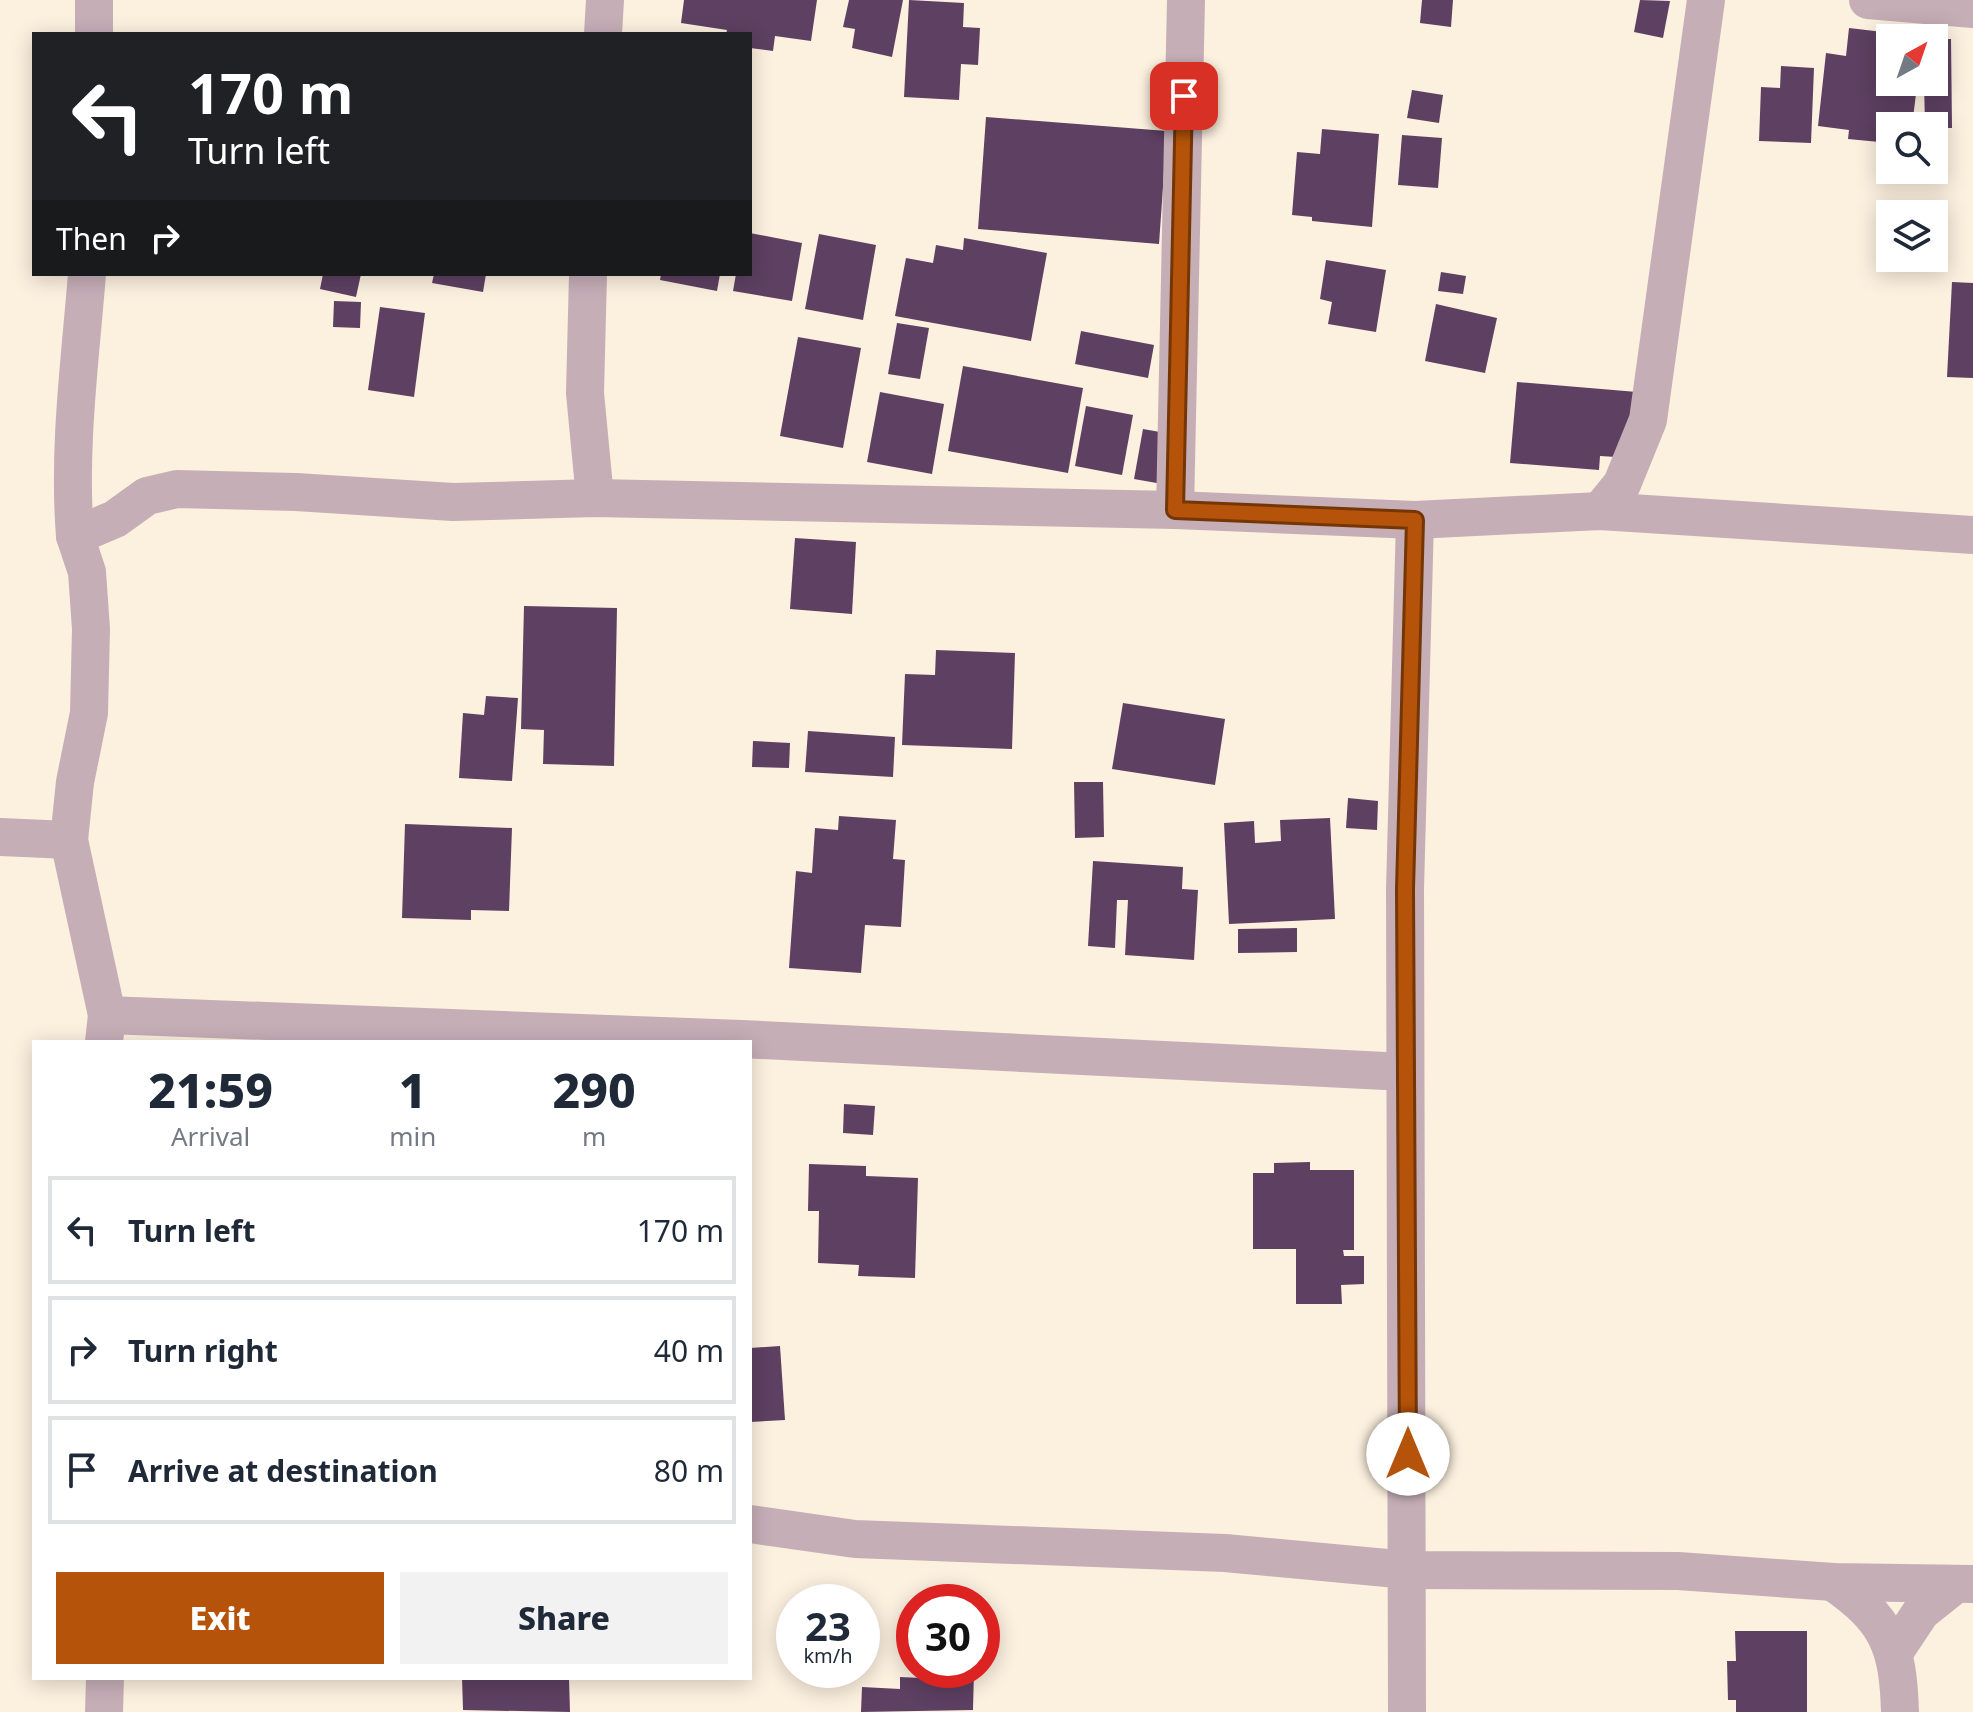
<!DOCTYPE html>
<html lang="en">
<head>
<meta charset="utf-8">
<style>
	:root { --surface:#fff; --page:#f2f2f3; --text:#1f2937; --muted:#747a83; --line:#e0e1e3; --accent:#b45309 }
	body { margin:0; font-family:"Noto Sans",sans-serif; background:var(--page); color:var(--text); height:100vh; display:flex; flex-direction:column; font-size:30px; white-space:nowrap }
	* { box-sizing:border-box; margin:0 }
	p { font-size:26px; color:var(--muted) }
	.icon { flex:none; width:44px; height:44px; fill:none; stroke:currentColor; stroke-width:2; stroke-linecap:round; stroke-linejoin:round }
	.map { position:relative; flex:1; overflow:hidden }
	.sheet { position:absolute; left:32px; top:1040px; width:720px; height:640px; display:flex; flex-direction:column; background:var(--surface); border-radius:0px; box-shadow:0 4px 20px #0003 }
	.sheet>* { flex:none }
	.guide { position:absolute; left:32px; top:32px; width:720px; height:244px; border-radius:0px; box-shadow:0 4px 20px #0003; background:#202124; color:#fff; overflow:hidden }
	.needle { width:52px; rotate:40deg }
	.fabs { position:absolute; left:1876px; top:24px; display:grid; gap:16px }
	.fabs a { display:grid; place-items:center; width:72px; height:72px; border-radius:0px; background:var(--surface); box-shadow:0 4px 20px #0003; font-size:40px }
	.speed { position:absolute; left:776px; top:1584px; display:flex; gap:16px; font-size:40px; font-weight:700; text-align:center }
	.speed>* { display:grid; place-content:center; width:104px; height:104px; border-radius:50%; background:var(--surface); box-shadow:0 4px 20px #0003; line-height:1 }
	.speed small { font-size:20px; font-weight:400 }
	.speed .limit { border:12px solid #d22; background:#fff; color:#111 }
	.pin { position:absolute; display:grid; place-items:center; width:68px; height:68px; color:#fff; margin:-34px; border-radius:16px; box-shadow:0 4px 12px #0006 }
	.me { position:absolute; width:88px; margin:-44px; rotate:0deg; stroke-linejoin:round; filter:drop-shadow(0 0 6px #0008) }
	.turn { display:flex; align-items:center; gap:28px; height:168px; padding:0 24px; font-size:36px }
	.turn .icon { width:104px; height:104px; stroke-width:2.5 }
	.turn b { display:block; font-size:56px; line-height:68px }
	.then { display:flex; align-items:center; height:76px; padding:0 24px; background:#0003; gap:16px; font-size:30px }
	.eta { display:flex; justify-content:space-evenly; align-items:center; height:136px; text-align:center }
	.eta b { font-size:48px; font-weight:800; line-height:56px }
	.cta { display:flex; gap:16px; margin-top:auto; padding:16px 24px }
	.cta a { flex:1; height:92px; border-radius:0px; background:var(--accent); color:#fff; font-size:32px; font-weight:800; line-height:92px; text-align:center }
	.cta a+a { background:var(--page); color:var(--text) }
	ul { padding:0; list-style:none }
	li { display:flex; align-items:center; gap:24px; height:108px; margin:0 16px 12px; padding:0 8px; border:4px solid var(--line); border-radius:0px }
	li div { flex:1 }
	li b { display:block; font-size:30px }
	li em { font-style:normal }
	.map>svg:first-child { display:block }
	.building { fill:#5e4062 }
	.lines { fill:none; stroke-linecap:round; stroke-linejoin:round }
	.minor { stroke:#c6aeb7; stroke-width:38 }
	.route-casing { stroke:#753606; stroke-width:20 }
	.route { stroke:#b45309; stroke-width:14 }
</style>
</head>
<body>
<div class="map">
<svg width="1973" height="1712" viewBox="0 0 1973 1712">
	<rect width="100%" height="100%" fill="#fcf0df"/>
	<g class="building">
		<path d="M 684,0 L 817,0 L 811,41 L 775,36 L 773,51 L 750,48 L 750,34 L 726,34 L 727,30 L 681,23 Z"/>
		<path d="M 849,0 L 903,0 L 892,57 L 852,48 L 855,29 L 843,27 Z"/>
		<path d="M 909,0 L 964,3 L 963,27 L 980,28 L 978,65 L 961,64 L 959,100 L 904,97 Z"/>
		<path d="M 1422,0 L 1453,0 L 1451,27 L 1420,23 Z"/>
		<path d="M 1640,0 L 1670,1 L 1663,38 L 1634,32 Z"/>
		<path d="M 1849,28 L 1900,34 L 1900,38 L 1890,38 L 1890,82 L 1895,82 L 1895,91 L 1916,94 L 1912,126 L 1890,126 L 1890,143 L 1848,139 L 1849,130 L 1818,126 L 1826,53 L 1846,56 Z"/>
		<path d="M 1934,39 L 1951,39 L 1952,128 L 1946,128 L 1946,150 L 1934,150 L 1934,126 L 1925,126 L 1924,82 L 1934,82 Z"/>
		<path d="M 1781,66 L 1814,68 L 1811,143 L 1759,141 L 1761,87 L 1780,88 Z"/>
		<path d="M 1412,90 L 1443,95 L 1439,123 L 1407,118 Z"/>
		<path d="M 986,117 L 1167,131 L 1159,244 L 978,229 Z"/>
		<path d="M 1322,129 L 1379,134 L 1372,227 L 1312,221 L 1312,217 L 1292,215 L 1297,152 L 1320,154 Z"/>
		<path d="M 1402,135 L 1442,138 L 1438,188 L 1398,185 Z"/>
		<path d="M 750,233 L 802,243 L 792,301 L 733,291 L 736,274 L 750,274 Z"/>
		<path d="M 819,234 L 876,245 L 863,320 L 805,309 Z"/>
		<path d="M 964,238 L 1047,253 L 1031,341 L 895,316 L 906,258 L 933,263 L 936,245 L 963,250 Z"/>
		<path d="M 1326,260 L 1386,270 L 1376,332 L 1328,324 L 1332,302 L 1320,299 Z"/>
		<path d="M 1441,272 L 1466,276 L 1463,294 L 1438,291 Z"/>
		<path d="M 323,274 L 361,274 L 356,297 L 320,289 Z"/>
		<path d="M 434,274 L 486,274 L 483,292 L 432,283 Z"/>
		<path d="M 661,274 L 720,274 L 717,291 L 660,280 Z"/>
		<path d="M 1952,282 L 1973,283 L 1973,378 L 1947,377 Z"/>
		<path d="M 334,301 L 361,302 L 360,328 L 333,327 Z"/>
		<path d="M 1436,304 L 1497,318 L 1485,373 L 1425,361 Z"/>
		<path d="M 380,307 L 425,313 L 414,397 L 368,390 Z"/>
		<path d="M 897,323 L 929,328 L 920,379 L 888,374 Z"/>
		<path d="M 1081,331 L 1154,345 L 1148,378 L 1075,364 Z"/>
		<path d="M 798,337 L 861,348 L 843,448 L 780,436 Z"/>
		<path d="M 963,366 L 1083,388 L 1068,473 L 948,451 Z"/>
		<path d="M 1517,382 L 1637,392 L 1632,458 L 1600,456 L 1599,470 L 1510,463 Z"/>
		<path d="M 880,392 L 944,404 L 932,474 L 867,462 Z"/>
		<path d="M 1086,406 L 1133,415 L 1122,475 L 1075,466 Z"/>
		<path d="M 1143,429 L 1177,435 L 1168,485 L 1134,479 Z"/>
		<path d="M 795,538 L 856,542 L 852,614 L 790,609 Z"/>
		<path d="M 524,606 L 617,608 L 614,766 L 543,764 L 544,730 L 521,729 Z"/>
		<path d="M 936,650 L 1015,653 L 1012,749 L 902,745 L 905,674 L 935,675 Z"/>
		<path d="M 486,696 L 518,698 L 512,781 L 459,778 L 463,713 L 484,715 Z"/>
		<path d="M 1123,703 L 1225,719 L 1215,785 L 1112,769 Z"/>
		<path d="M 808,731 L 895,737 L 893,777 L 805,772 Z"/>
		<path d="M 753,741 L 790,743 L 789,768 L 752,767 Z"/>
		<path d="M 1074,782 L 1103,782 L 1104,837 L 1075,838 Z"/>
		<path d="M 1348,798 L 1378,801 L 1377,830 L 1346,828 Z"/>
		<path d="M 839,816 L 896,820 L 893,859 L 905,860 L 901,927 L 865,925 L 861,973 L 789,968 L 796,871 L 812,873 L 815,828 L 838,830 Z"/>
		<path d="M 1330,818 L 1335,919 L 1229,924 L 1224,823 L 1254,821 L 1255,843 L 1281,841 L 1280,820 Z"/>
		<path d="M 405,824 L 512,828 L 509,911 L 471,910 L 471,920 L 402,918 Z"/>
		<path d="M 1093,861 L 1183,867 L 1182,889 L 1198,890 L 1194,960 L 1125,955 L 1128,900 L 1117,900 L 1115,948 L 1088,946 Z"/>
		<path d="M 1297,928 L 1297,952 L 1238,953 L 1238,929 Z"/>
		<path d="M 844,1104 L 875,1106 L 873,1135 L 843,1133 Z"/>
		<path d="M 1310,1162 L 1310,1170 L 1354,1170 L 1354,1250 L 1343,1250 L 1344,1256 L 1364,1256 L 1364,1284 L 1341,1285 L 1342,1304 L 1296,1304 L 1296,1249 L 1253,1249 L 1253,1173 L 1274,1173 L 1274,1163 Z"/>
		<path d="M 809,1164 L 866,1166 L 866,1176 L 918,1178 L 915,1278 L 858,1276 L 859,1265 L 818,1263 L 819,1211 L 808,1211 Z"/>
		<path d="M 780,1346 L 785,1420 L 750,1422 L 750,1348 Z"/>
		<path d="M 1735,1631 L 1807,1631 L 1807,1712 L 1736,1712 L 1736,1700 L 1728,1700 L 1727,1661 L 1736,1661 Z"/>
		<path d="M 922,1670 L 974,1670 L 973,1710 L 861,1712 L 862,1687 L 900,1689 L 900,1677 L 922,1678 Z"/>
		<path d="M 462,1678 L 569,1678 L 570,1712 L 463,1710 Z"/>
	</g>
	<g class="lines">
		<g class="minor">
			<path d="M 94,0 L 94,34"/>
			<path d="M 1868,0 L 1973,9"/>
			<path d="M 603,34 L 605,0"/>
			<path d="M 588,274 L 585,393 L 595,498"/>
			<path d="M 1175,510 L 1186,0"/>
			<path d="M 1600,511 L 1622,484 L 1648,420 L 1706,0"/>
			<path d="M 75,536 C 68,449 80,361 87,274"/>
			<path d="M 0,837 L 69,840"/>
			<path d="M 107,1015 L 741,1039 L 1405,1072"/>
			<path d="M 104,1042 L 107,1015 L 69,840 L 75,782 L 89,713 L 91,629 L 87,572 L 75,536 L 115,519 L 147,496 L 177,489 L 296,492 L 453,502 L 595,498 L 1175,510 L 1415,520 L 1600,511 L 1973,535"/>
			<path d="M 750,1524 L 855,1539 L 1225,1553 L 1408,1570 L 1678,1571 L 1833,1582 L 1973,1584"/>
			<path d="M 1833,1582 C 1888,1620 1898,1646 1900,1712"/>
			<path d="M 1895,1651 L 1921,1612 L 1956,1584"/>
			<path d="M 104,1712 L 105,1678"/>
			<path d="M 1407,1712 L 1405,889 L 1415,520"/>
		</g>
	</g>
	<g class="lines">
		<defs>
			<path id="route" d="M 1184,96 L 1175,510 L 1415,520 L 1405,889 L 1408,1454"/>
		</defs>
		<use href="#route" class="route-casing"/>
		<use href="#route" class="route"/>
	</g>
</svg>
<div class="fabs">
<a><svg class="needle" viewBox="-14 -14 28 28"><path d="M0-13l5 13h-10z" fill="#e53935"/><path d="M0 13l5-13h-10z" fill="#747a83"/></svg></a>
<a><svg class="icon" aria-label="search" viewBox="0 0 24 24"><circle cx="10" cy="10" r="6"/><path d="M15 15l6 6"/></svg></a>
<a><svg class="icon" aria-label="layers" viewBox="0 0 24 24"><path d="M12 4l9 5-9 5-9-5zM3 14l9 5 9-5"/></svg></a>
</div>
<div class="speed"><div>23<small>km/h</small></div><div class="limit">30</div></div>
<div class="pin" style="left:1184px;top:96px;background:#d93025"><svg class="icon" aria-label="arrive" viewBox="0 0 24 24"><path d="M6 21V4h12l-3 4 3 4H6"/></svg></div>
<svg class="me" style="left:1408px;top:1454px" viewBox="-20 -20 40 40"><circle r="19" fill="#fff"/><path d="M0-13L10 11 0 6-10 11z" fill="#b45309"/></svg>
<div class="guide">
<div class="turn"><svg class="icon" aria-label="left" viewBox="0 0 24 24"><path d="M17 20v-9H6M10 6l-5 5 5 5"/></svg><div><b>170 m</b>Turn left</div></div>
<div class="then">Then<svg class="icon" aria-label="right" viewBox="0 0 24 24"><path d="M7 20v-9h11M14 6l5 5-5 5"/></svg></div>
</div>
<section class="sheet">
<div class="eta">
<div><b>21:59</b><p>Arrival</p></div>
<div><b>1</b><p>min</p></div>
<div><b>290</b><p>m</p></div>
</div>
<ul>
<li><svg class="icon" aria-label="left" viewBox="0 0 24 24"><path d="M17 20v-9H6M10 6l-5 5 5 5"/></svg><div><b>Turn left</b></div><em>170 m</em></li>
<li><svg class="icon" aria-label="right" viewBox="0 0 24 24"><path d="M7 20v-9h11M14 6l5 5-5 5"/></svg><div><b>Turn right</b></div><em>40 m</em></li>
<li><svg class="icon" aria-label="arrive" viewBox="0 0 24 24"><path d="M6 21V4h12l-3 4 3 4H6"/></svg><div><b>Arrive at destination</b></div><em>80 m</em></li>
</ul>
<div class="cta"><a>Exit</a><a>Share</a></div>
</section>
</div>
</body>
</html>
